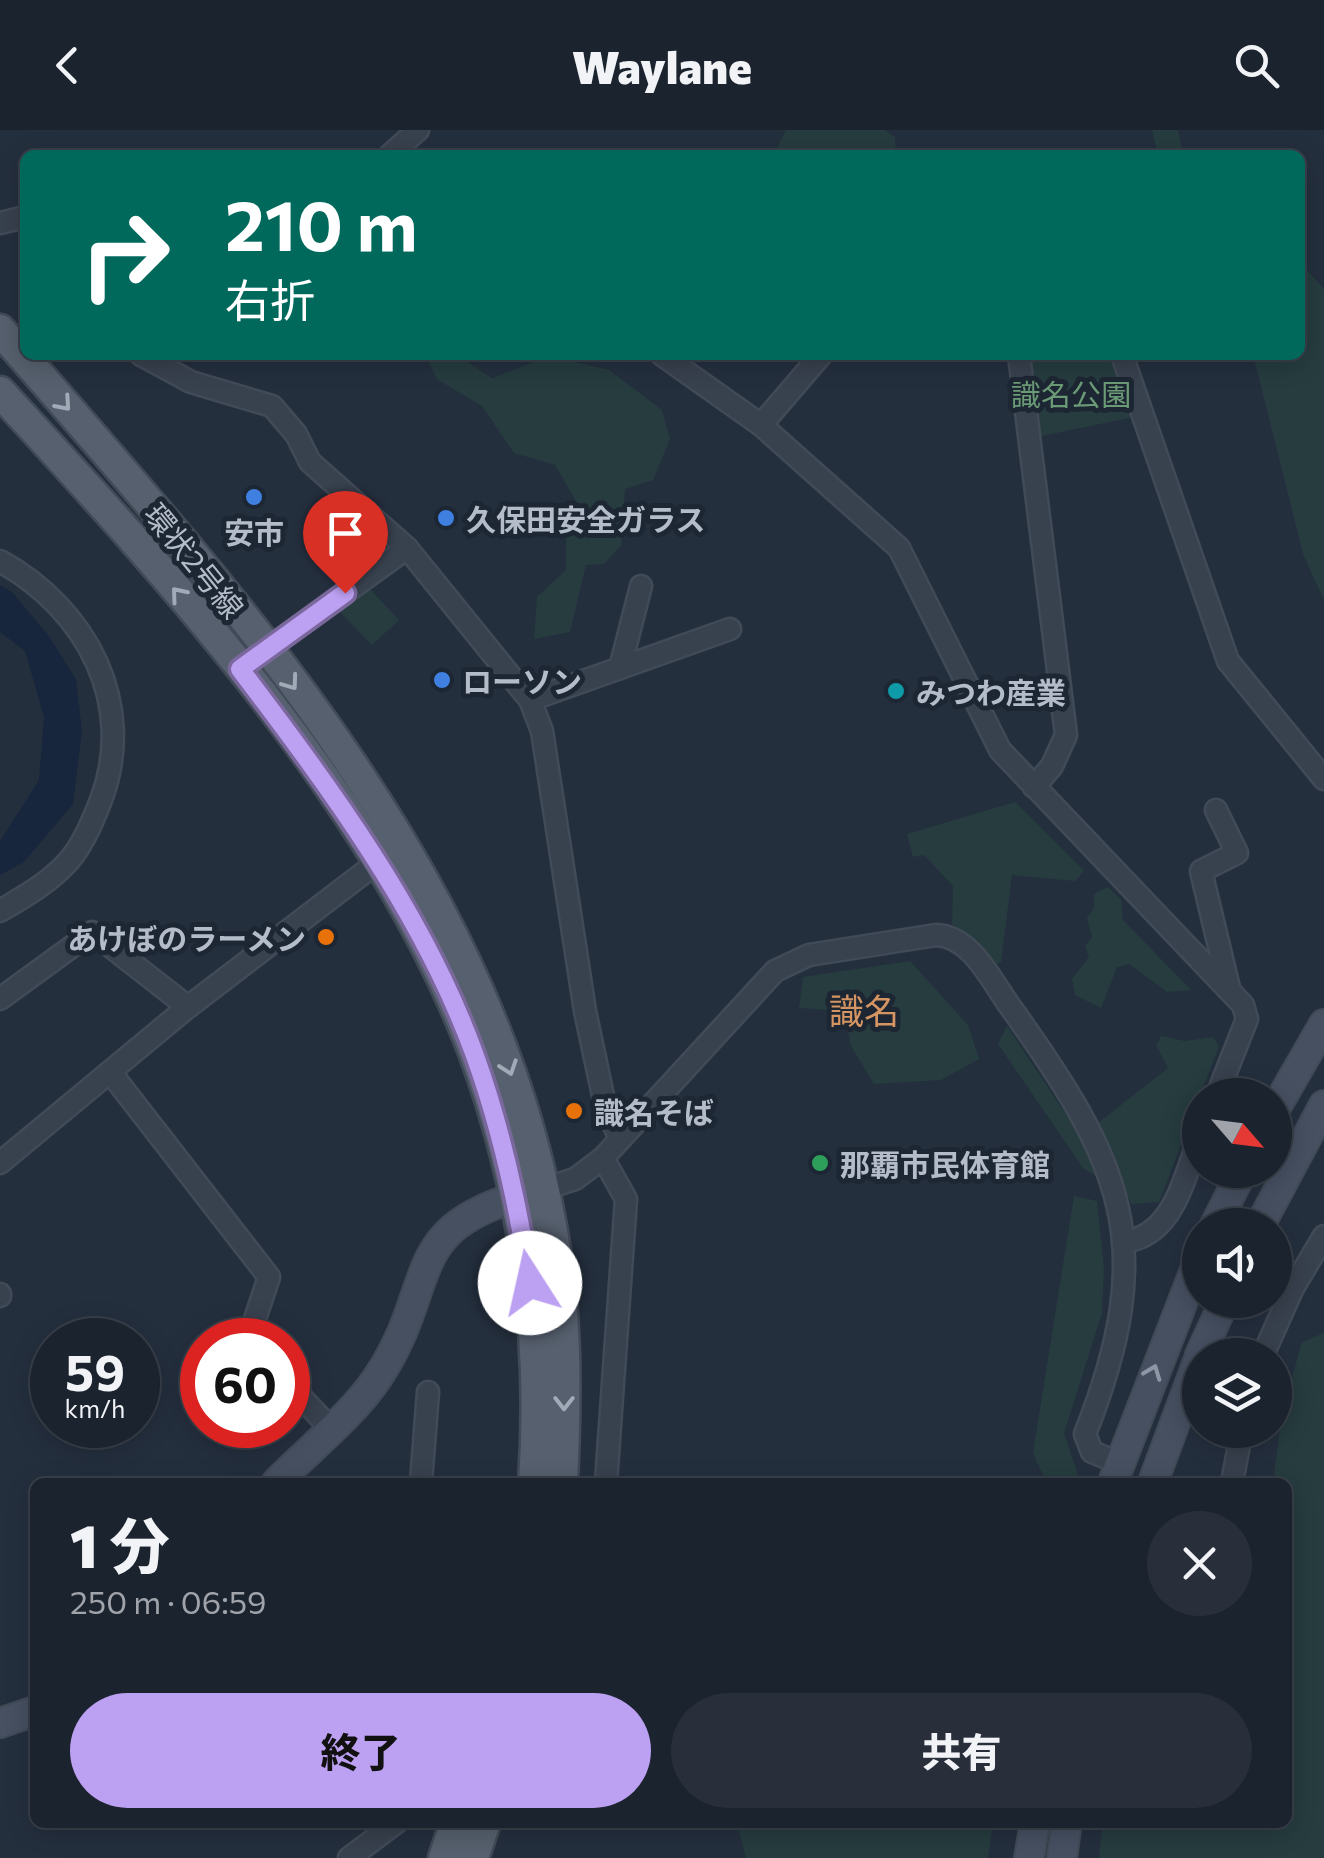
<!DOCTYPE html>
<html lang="ja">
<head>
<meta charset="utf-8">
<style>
	:root { --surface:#1b232e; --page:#282f3a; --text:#f1f3f6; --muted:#a0a4aa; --line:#39404a; --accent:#bca0f2 }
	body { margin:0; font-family:Commissioner,"Noto Sans JP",sans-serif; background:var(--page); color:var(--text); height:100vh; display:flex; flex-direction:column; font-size:38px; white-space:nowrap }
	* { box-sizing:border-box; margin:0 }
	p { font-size:32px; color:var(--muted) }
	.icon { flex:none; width:55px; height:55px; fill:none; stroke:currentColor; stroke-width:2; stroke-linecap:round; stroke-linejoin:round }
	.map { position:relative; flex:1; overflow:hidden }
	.side { position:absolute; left:30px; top:1348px; width:1262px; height:350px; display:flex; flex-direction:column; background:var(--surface); border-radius:15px; box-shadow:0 5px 25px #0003,0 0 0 2px var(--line) }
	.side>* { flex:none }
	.hud { position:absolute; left:20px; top:20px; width:1285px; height:210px; border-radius:15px; box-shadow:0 5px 25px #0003,0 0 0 2px var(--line); background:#00695c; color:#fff; overflow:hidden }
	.needle { width:65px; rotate:118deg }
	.controls { position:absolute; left:1182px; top:948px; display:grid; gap:20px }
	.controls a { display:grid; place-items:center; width:110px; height:110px; border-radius:50%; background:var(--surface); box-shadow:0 5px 25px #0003,0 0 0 2px var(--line); font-size:50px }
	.speed { position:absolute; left:30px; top:1188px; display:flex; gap:20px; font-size:50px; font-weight:700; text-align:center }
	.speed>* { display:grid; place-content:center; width:130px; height:130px; border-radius:50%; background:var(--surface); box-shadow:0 5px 25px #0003,0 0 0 2px var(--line); line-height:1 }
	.speed small { font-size:25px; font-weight:400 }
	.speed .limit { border:15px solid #d22; background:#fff; color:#111 }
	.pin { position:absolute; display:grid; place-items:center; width:85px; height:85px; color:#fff; margin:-102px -42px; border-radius:50% 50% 50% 0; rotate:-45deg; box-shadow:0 0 10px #0007 }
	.pin .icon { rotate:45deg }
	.me { position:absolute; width:110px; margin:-55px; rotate:350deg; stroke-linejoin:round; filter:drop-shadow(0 0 8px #0008) }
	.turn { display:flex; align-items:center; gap:35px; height:210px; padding:0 40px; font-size:45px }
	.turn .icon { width:130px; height:130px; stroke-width:2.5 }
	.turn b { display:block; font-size:70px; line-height:85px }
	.round { display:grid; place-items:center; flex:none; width:105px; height:105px; border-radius:52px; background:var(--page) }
	.head { display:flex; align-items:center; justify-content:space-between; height:170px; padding:0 40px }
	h1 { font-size:60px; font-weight:800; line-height:75px }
	.action { display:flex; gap:20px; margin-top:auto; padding:20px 40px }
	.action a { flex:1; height:115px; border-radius:60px; background:var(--accent); color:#111; font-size:40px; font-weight:800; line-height:115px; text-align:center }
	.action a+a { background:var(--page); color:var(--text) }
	header { display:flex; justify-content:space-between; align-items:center; height:130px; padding:0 40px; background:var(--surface); font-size:45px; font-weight:800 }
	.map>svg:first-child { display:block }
	.green { fill:#263c3f }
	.water { fill:#17263c }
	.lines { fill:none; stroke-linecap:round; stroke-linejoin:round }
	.street-casing { stroke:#414a57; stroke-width:25 }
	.secondary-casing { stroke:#414a57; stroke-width:32 }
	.primary-casing { stroke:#414a57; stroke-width:35 }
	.street { stroke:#38414e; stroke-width:20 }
	.secondary { stroke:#465061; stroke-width:28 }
	.primary { stroke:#56606e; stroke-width:30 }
	.oneway { stroke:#a1aab7 }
	.oneway2 { stroke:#8e96a5 }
	.route-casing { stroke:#7a689d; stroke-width:25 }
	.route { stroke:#bca0f2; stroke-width:18 }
	.shop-dot { fill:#3f7fe0; stroke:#1d2633; stroke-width:4 }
	.culture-dot { fill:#0f9aa8; stroke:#1d2633; stroke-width:4 }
	.food-dot { fill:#e8710a; stroke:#1d2633; stroke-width:4 }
	.leisure-dot { fill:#2e9e5b; stroke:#1d2633; stroke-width:4 }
	.labels { text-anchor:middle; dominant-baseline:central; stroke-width:10; stroke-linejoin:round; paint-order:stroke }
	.park-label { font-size:30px; fill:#6b9a76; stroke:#1d2633 }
	.poi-label { font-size:30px; font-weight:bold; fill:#b4bcc9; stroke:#1d2633; text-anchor:start }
	.street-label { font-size:30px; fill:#b4bcc9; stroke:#1d2633 }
	.quarter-label { font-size:35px; fill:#d59563; stroke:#1d2633 }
</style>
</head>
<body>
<header><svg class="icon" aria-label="back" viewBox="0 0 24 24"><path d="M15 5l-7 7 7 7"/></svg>Waylane<svg class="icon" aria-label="search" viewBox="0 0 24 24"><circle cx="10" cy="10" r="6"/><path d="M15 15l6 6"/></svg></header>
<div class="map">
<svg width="1324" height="1728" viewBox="0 0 1324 1728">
	<rect width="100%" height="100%" fill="#242f3e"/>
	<g class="green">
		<path d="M 786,0 L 885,0 L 895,7 L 896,25 L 773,25 Z"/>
		<path d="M 1152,0 L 1178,0 L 1183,25 L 1158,25 Z"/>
		<path d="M 1300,132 L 1324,159 L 1324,470 L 1303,424 L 1253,225 L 1300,225 Z"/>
		<path d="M 425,225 L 457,225 L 492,248 L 550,226 L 609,240 L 662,280 L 670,309 L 653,350 L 625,359 L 621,416 L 604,434 L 586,435 L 570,502 L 534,509 L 537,467 L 566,440 L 566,408 L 596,386 L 576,371 L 555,335 L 514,323 L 482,276 L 437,249 Z"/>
		<path d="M 1037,225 L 1115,225 L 1134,287 L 1037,307 L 1028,237 Z"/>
		<path d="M 367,456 L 399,490 L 372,515 L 340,482 Z"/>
		<path d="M 1015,672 L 1084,741 L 1075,751 L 1012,745 L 1001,832 L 991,837 L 965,804 L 952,796 L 953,756 L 924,725 L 913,727 L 907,704 Z"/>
		<path d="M 1108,757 L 1121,770 L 1123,790 L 1191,860 L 1167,862 L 1129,834 L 1117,837 L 1101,878 L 1075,865 L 1072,849 L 1089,827 L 1085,816 L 1092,807 L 1087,788 L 1094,778 L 1094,764 Z"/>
		<path d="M 910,831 L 968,895 L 979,929 L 941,950 L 874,954 L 851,916 L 844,881 L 799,878 L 803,847 Z"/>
		<path d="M 1007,896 L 1091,1022 L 1096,1046 L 1083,1038 L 998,914 Z"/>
		<path d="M 1161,906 L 1185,911 L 1213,907 L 1219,916 L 1159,1072 L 1131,1074 L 1098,993 L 1168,938 L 1156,915 Z"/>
		<path d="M 1074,1066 L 1097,1071 L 1104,1138 L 1102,1183 L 1064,1303 L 1078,1345 L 1068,1352 L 1046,1352 L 1033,1323 Z"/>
		<path d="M 1324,1203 L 1324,1728 L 1099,1728 L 1103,1693 L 1288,1692 L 1288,1352 L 1273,1352 L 1282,1284 L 1302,1212 Z"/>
		<path d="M 737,1693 L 737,1692 L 993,1693 L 988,1728 L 746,1728 Z"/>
	</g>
	<path class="water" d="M 0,455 L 12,462 L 48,505 L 76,549 L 82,601 L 73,674 L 24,732 L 0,745 L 0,711 L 39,650 L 44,587 L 25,521 L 0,502 Z"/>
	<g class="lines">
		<defs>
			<g id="street">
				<path d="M 390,25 L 418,0"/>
				<path d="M 0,93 L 25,87"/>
				<path d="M 141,225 L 191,252 L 272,276 L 296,304 L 310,332 L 407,418 L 530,570 L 542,601 L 585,881 L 605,975 L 620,1009"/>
				<path d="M 662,225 L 761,295 L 899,418 L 1000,620 L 1243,875 L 1247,889 L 1217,965"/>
				<path d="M 1019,225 L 1066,605 L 1052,636 L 1034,657"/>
				<path d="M 1122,225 L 1228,531 L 1324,649"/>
				<path d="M 761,295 L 821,225"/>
				<path d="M 0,431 C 87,479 137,574 101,670 C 92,693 81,720 63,737 C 45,755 22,768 0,781"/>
				<path d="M 259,525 L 407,418"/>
				<path d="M 620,538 L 641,456"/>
				<path d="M 530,570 L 730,499"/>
				<path d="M 1216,680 L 1237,723 L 1201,741 L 1229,858"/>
				<path d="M 0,869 L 92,802 L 188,877"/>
				<path d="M 110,942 L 269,1147 L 248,1210"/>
				<path d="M 603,1028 L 626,1069 L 606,1352"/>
				<path d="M 0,1033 L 188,877 L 378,732"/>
				<path d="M 544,1059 L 575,1049 L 603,1028 L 775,841 L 809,825 L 936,805 C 971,806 991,850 1009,875 C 1123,1034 1160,1114 1085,1304 L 1092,1322 L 1119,1333"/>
				<path d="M 1123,1112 C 1174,1106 1183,1049 1200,1007"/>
				<path d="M 0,1164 L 0,1166"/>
				<path d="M 1263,1225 L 1293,1158 L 1324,1106"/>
				<path d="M 288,1253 L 330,1298"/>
				<path d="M 421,1352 L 428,1262"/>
				<path d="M 1232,1352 L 1242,1300"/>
				<path d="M 349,1728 L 397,1692"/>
			</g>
			<g id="secondary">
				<path d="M 1275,979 L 1324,894"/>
				<path d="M 1215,1095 L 1243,1040"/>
				<path d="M 1260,1095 L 1324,975"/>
				<path d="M 1200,1225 L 1225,1170"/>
				<path d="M 277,1352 C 309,1319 352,1286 378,1247 C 442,1150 396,1097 537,1061"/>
				<path d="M 1113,1352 L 1200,1127"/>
				<path d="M 1153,1352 L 1200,1226"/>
				<path d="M 0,1593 L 35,1581"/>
				<path d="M 1029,1728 L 1035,1692"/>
				<path d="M 1062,1728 L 1067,1692"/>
			</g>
			<g id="primary">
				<path d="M 0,200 C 229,464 487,740 551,1096 C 567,1180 566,1267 562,1352"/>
				<path d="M 0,262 C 175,452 381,677 474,922 C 525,1059 544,1207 534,1352"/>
				<path d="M 444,1728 L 456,1692"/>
				<path d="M 473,1728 L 485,1692"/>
			</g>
		</defs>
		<use href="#street" class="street-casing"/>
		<use href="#secondary" class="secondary-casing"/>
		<use href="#primary" class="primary-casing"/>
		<use href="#street" class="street"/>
		<use href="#secondary" class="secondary"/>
		<use href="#primary" class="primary"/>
	</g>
	<defs><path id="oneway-chevron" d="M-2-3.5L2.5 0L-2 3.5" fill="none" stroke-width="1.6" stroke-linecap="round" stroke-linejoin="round" transform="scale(2.5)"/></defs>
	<g class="oneway">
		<use href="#oneway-chevron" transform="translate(64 274) rotate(49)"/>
		<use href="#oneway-chevron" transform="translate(178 464) rotate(-130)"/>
		<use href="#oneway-chevron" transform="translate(291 553) rotate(54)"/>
		<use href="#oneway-chevron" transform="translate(509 938) rotate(71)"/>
		<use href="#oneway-chevron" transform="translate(564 1273) rotate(90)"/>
	</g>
	<use class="oneway2" href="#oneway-chevron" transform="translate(1153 1242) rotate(-69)"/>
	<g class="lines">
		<defs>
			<path id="route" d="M 345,463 L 240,539 C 330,658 422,781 474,923 C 501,997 518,1075 530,1153"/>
		</defs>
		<use href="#route" class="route-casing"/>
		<use href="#route" class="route"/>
	</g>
	<g class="shop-dot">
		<circle cx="254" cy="367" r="10"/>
		<circle cx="446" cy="388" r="10"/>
		<circle cx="442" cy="550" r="10"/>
	</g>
	<circle class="culture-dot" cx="896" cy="561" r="10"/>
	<g class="food-dot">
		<circle cx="326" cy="807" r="10"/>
		<circle cx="574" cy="981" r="10"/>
	</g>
	<circle class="leisure-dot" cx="820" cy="1033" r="10"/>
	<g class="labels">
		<g class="park-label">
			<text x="1071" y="263">識名公園</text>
		</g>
		<g class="poi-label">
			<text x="466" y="388">久保田安全ガラス</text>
			<text x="254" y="401" text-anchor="middle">安市</text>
			<text x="462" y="550">ローソン</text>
			<text x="916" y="561">みつわ産業</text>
			<text x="306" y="807" text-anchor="end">あけぼのラーメン</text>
			<text x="594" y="981">識名そば</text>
			<text x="840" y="1033">那覇市民体育館</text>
		</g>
		<g class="street-label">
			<text transform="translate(195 430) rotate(51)">環状2号線</text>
		</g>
		<g class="quarter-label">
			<text x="864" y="879">識名</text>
		</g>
	</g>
</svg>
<div class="controls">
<a><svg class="needle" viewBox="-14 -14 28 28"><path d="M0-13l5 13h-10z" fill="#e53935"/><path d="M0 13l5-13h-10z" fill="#a0a4aa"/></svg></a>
<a><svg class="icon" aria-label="sound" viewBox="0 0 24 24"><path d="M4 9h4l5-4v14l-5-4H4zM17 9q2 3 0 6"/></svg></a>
<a><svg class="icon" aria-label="layers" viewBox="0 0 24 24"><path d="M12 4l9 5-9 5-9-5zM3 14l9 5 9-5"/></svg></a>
</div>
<div class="speed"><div>59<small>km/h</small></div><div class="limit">60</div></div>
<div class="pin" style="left:345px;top:463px;background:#d93025"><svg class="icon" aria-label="arrive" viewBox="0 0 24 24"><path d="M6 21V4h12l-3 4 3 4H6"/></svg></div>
<svg class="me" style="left:530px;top:1153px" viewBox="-20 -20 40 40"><circle r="19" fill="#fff"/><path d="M0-13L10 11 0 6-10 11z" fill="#bca0f2"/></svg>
<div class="hud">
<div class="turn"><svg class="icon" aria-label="right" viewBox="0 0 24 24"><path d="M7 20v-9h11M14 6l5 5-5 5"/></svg><div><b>210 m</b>右折</div></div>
</div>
<section class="side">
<div class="head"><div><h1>1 分</h1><p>250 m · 06:59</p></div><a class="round"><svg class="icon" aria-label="close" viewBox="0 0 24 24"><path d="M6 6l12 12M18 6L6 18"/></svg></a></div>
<div class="action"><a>終了</a><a>共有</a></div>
</section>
</div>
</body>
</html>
